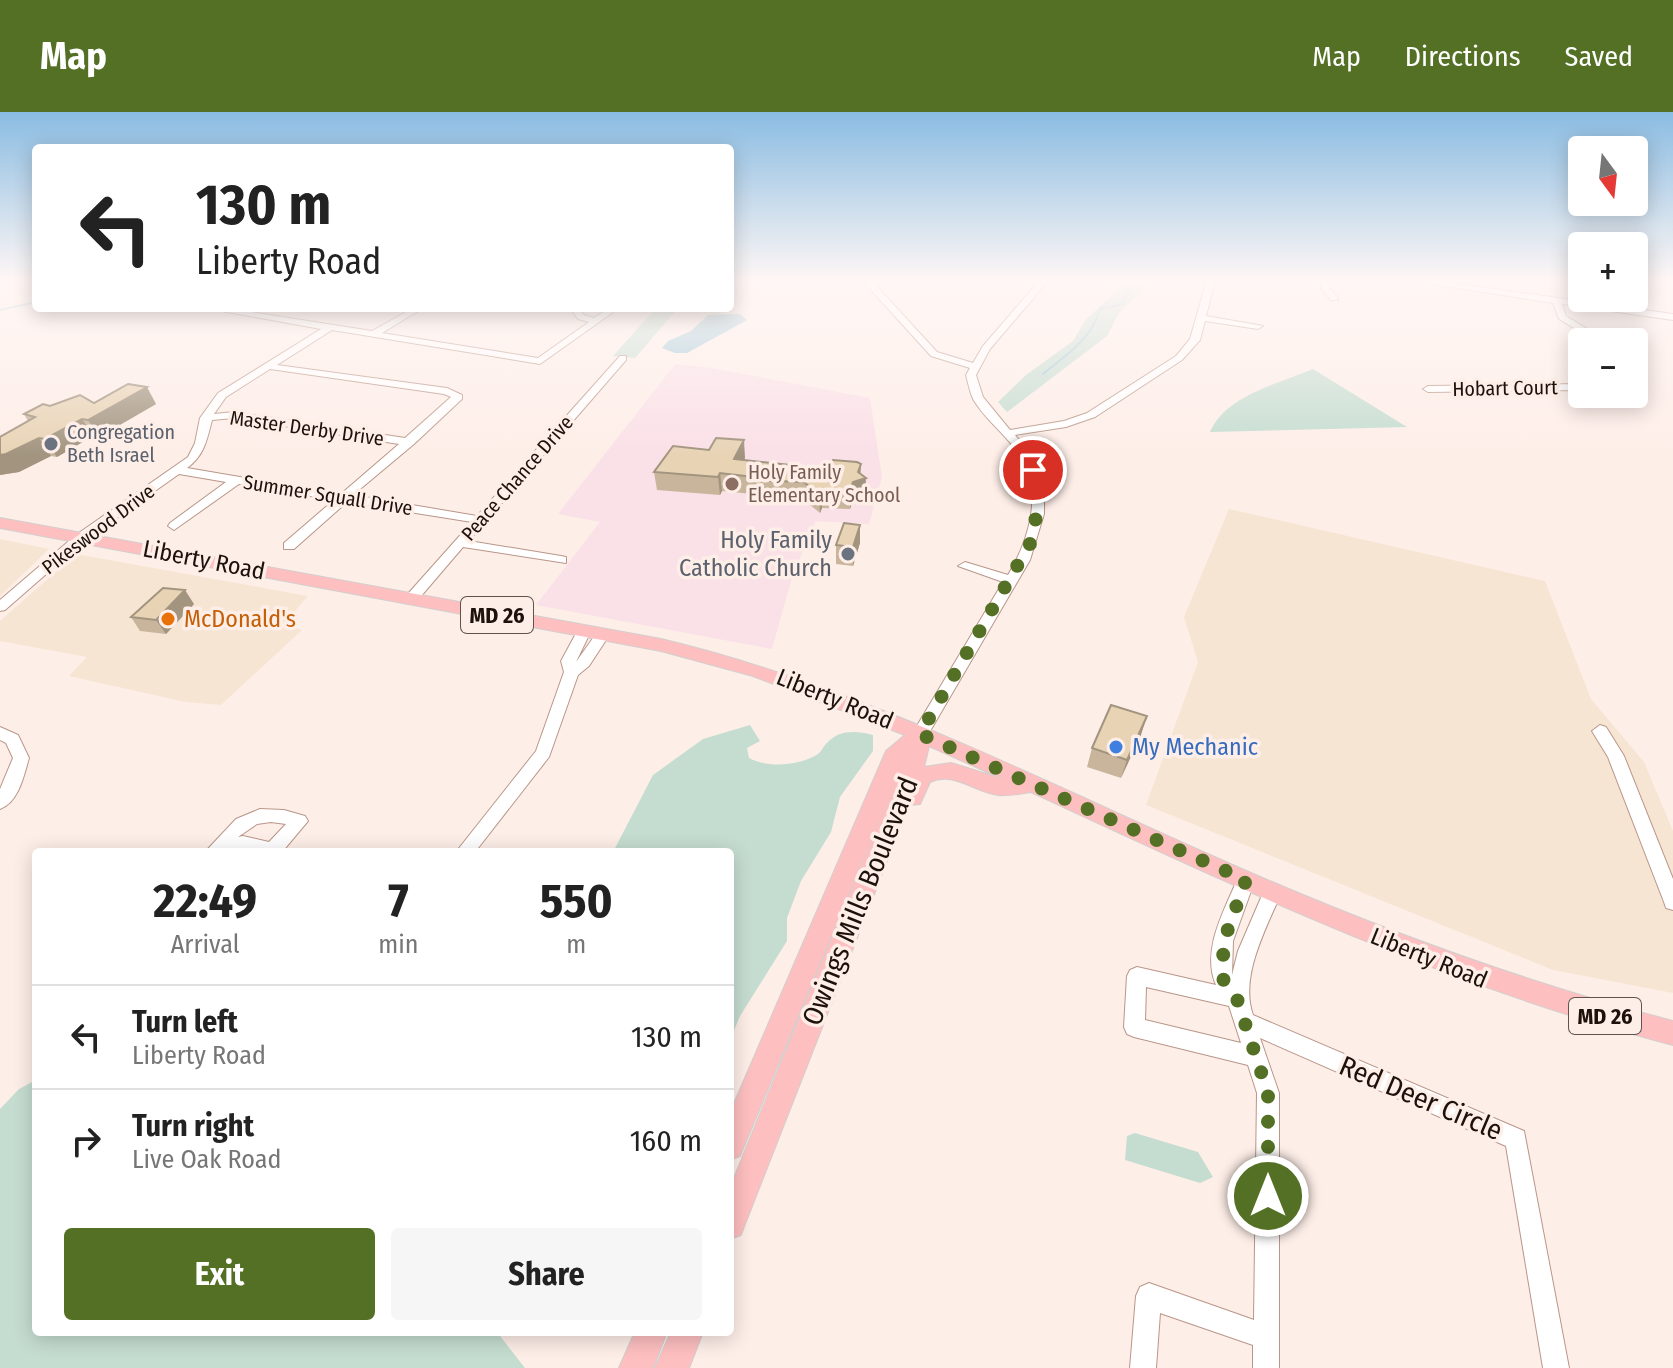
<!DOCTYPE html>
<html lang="en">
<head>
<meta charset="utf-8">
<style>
	:root { --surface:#fff; --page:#f6f6f6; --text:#222; --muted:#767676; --line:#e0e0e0; --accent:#547025 }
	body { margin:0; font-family:"Fira Sans Condensed",sans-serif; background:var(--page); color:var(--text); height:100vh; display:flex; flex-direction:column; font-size:30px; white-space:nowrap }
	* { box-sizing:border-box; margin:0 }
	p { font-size:26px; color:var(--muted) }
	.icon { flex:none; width:44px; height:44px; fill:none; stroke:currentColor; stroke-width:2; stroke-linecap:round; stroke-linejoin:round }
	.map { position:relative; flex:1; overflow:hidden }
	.details { position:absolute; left:32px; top:736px; width:702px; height:488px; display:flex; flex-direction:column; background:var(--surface); border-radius:8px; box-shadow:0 4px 20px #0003 }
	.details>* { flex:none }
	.banner { position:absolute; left:32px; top:32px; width:702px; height:168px; border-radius:8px; box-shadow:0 4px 20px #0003; background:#fff; color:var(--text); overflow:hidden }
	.needle { width:52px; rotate:165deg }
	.tools { position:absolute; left:1568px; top:24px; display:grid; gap:16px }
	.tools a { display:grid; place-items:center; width:80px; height:80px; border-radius:8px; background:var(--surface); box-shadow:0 4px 20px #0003; font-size:40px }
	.pin { position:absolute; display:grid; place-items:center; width:68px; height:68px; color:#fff; margin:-34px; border:4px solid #fff; border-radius:50%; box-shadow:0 2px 8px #0007 }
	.me { position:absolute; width:88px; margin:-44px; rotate:0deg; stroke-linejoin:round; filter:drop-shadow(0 0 6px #0008) }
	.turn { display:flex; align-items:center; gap:28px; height:168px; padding:0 32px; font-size:36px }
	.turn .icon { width:104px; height:104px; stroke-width:2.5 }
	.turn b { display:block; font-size:56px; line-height:68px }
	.eta { display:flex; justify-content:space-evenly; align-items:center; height:136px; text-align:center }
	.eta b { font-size:48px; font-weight:700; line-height:56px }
	.cta { display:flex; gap:16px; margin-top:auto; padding:16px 32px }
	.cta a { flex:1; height:92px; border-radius:8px; background:var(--accent); color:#fff; font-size:32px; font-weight:700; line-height:92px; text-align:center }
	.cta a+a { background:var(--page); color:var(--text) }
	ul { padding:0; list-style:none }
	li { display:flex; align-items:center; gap:24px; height:104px; padding:0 32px; border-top:2px solid var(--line) }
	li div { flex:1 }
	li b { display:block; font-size:30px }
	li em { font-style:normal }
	header { display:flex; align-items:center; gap:48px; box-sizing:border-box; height:112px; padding:0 40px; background:var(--accent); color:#fff }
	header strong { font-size:38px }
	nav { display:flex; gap:44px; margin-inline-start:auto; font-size:28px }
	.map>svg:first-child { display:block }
	.commercial { fill:#f6e5d3 }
	.education { fill:#fae0e7 }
	.green { fill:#c5ddd0 }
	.water { fill:#9ec8d8 }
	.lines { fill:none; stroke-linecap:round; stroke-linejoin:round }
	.stream { stroke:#9ec8d8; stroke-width:2 }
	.minor-casing { stroke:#b99688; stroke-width:2 }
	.major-casing { stroke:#d2cfce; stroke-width:2 }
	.minor { fill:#fff; fill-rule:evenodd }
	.major { fill:#febfc0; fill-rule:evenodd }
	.wall { fill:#c8b59c }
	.shaded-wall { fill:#a2947f }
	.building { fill:#e8d3b5; stroke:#a2947f; stroke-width:2 }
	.route { stroke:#547025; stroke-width:14; stroke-dasharray:0 25.2 }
	.worship-dot { fill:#6b7280; stroke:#feeee8; stroke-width:3 }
	.education-dot { fill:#8d6e63; stroke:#feeee8; stroke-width:3 }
	.food-dot { fill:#e8710a; stroke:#feeee8; stroke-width:3 }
	.shop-dot { fill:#3f7fe0; stroke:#feeee8; stroke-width:3 }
	.labels { text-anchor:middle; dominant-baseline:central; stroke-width:7; stroke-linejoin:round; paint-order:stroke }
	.far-street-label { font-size:20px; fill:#1d110c; stroke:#feeee8 }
	.far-worship-label { font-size:20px; fill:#5b616d; stroke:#feeee8; text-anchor:start }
	.far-education-label { font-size:20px; fill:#785e54; stroke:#feeee8; text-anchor:start }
	.shield { fill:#feeee8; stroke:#60534e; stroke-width:2 }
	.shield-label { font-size:22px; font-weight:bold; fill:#1d110c }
	.worship-label { font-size:24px; fill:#5b616d; stroke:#feeee8; text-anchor:end }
	.street-label { font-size:24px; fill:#1d110c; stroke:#feeee8 }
	.food-label { font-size:24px; fill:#c56008; stroke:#feeee8; text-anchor:start }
	.shop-label { font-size:24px; fill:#366cbe; stroke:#feeee8; text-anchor:start }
	.near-street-label { font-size:28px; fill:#1d110c; stroke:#feeee8 }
</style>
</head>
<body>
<header>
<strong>Map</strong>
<nav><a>Map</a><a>Directions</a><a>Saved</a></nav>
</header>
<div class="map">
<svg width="1673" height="1256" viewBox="0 0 1673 1256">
	<rect width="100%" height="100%" fill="#feeee8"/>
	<g class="commercial">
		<path d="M 1229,397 L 1545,469 L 1591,587 L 1644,650 L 1673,719 L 1673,881 L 1553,858 L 1146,693 L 1198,550 L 1184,505 Z"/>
		<path d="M 0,427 L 49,437 L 0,484 Z"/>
		<path d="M 76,442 L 308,484 L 284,512 L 302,518 L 221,593 L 186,590 L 69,564 L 87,545 L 0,529 L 0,509 Z"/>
	</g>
	<path class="education" d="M 675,252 L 712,256 L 870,286 L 882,365 L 869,412 L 816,409 L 793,462 L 772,537 L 536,493 L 600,410 L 558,402 Z"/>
	<g class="green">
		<path d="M 1112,168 L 1145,168 L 1145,176 L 1119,201 L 1107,224 L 1007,300 L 998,290 L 1026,263 L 1073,229 L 1086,207 L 1119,177 Z"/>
		<path d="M 656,196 L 678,196 L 635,246 L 613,244 Z"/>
		<path d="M 1313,257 L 1407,315 L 1210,320 C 1226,283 1278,272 1313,257 Z"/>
		<path d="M 750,613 L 760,629 L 747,636 L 749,646 C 768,656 799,654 818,642 C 822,639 822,636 826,632 C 839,617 856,619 873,623 L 873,639 L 840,685 L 831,720 L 801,769 L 787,806 L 787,829 L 740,904 L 730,928 L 730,740 L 613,740 L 653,663 L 703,627 Z"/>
		<path d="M 36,968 L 36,1220 L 497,1220 L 525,1256 L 0,1256 L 0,997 L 19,977 Z"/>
		<path d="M 1135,1021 L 1198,1040 L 1213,1065 L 1200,1071 L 1125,1048 L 1127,1024 Z"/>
	</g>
	<path class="water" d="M 740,202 L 747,208 L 687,241 L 675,241 L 662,236 L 668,229 L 691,219 L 708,203 Z"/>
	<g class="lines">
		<g class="stream">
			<path d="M 1465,168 L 1470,170"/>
			<path d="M 0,198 L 36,190"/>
			<path d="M 1043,262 C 1066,243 1092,227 1100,197 L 1123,192 L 1129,179 L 1121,168"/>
		</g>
		<defs>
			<g id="minor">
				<path d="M 862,168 L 871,168 L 937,240 L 973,251 L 983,234 L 1040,168 L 1049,168 L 990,237 L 976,263 L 983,285 L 1010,318 L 1064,309 L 1087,301 L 1176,244 L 1190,227 L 1207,168 L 1215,168 L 1206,204 L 1263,214 L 1258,217 L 1205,209 L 1200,228 L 1182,248 L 1095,305 L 1066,315 L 1015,323 L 1034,346 L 1044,379 L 1044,402 L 1030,448 L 926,626 L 920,628 L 912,622 L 1003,470 L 958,454 L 965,450 L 1008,463 C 1028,430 1044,381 1021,345 C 1008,324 985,308 973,287 C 970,280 968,271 966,263 L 970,256 L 931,244 Z"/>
				<path d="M 1321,168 L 1329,168 L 1329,176 L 1338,186 L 1337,188 L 1331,188 L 1321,176 Z"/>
				<path d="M 1406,168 L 1430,168 L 1673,202 L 1673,208 L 1562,192 L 1566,204 L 1609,230 L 1597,230 L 1559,207 L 1553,191 Z"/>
				<path d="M 205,196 L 226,196 L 372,219 L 413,196 L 423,196 L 382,221 L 538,246 L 589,210 L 578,207 L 570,196 L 579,196 L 584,203 L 594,206 L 609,196 L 619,196 L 540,252 L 332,218 L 277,253 L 447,276 L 462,283 L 462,287 L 414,332 L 353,383 L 477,404 L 620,244 L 626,244 L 626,248 L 469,429 L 561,444 L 566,445 L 566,451 L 463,435 L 416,490 L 406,490 L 404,487 L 406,484 L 472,410 L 347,390 L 294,437 L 284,437 L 284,431 L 334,388 L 239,372 L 174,418 L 168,414 L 170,411 L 226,370 L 179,362 L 84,429 L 5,498 L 0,499 L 0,488 L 76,423 L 188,345 L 195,331 L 200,306 L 218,281 L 321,217 ZM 270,257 L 444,282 L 451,285 L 405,326 L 234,300 L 214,302 L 226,285 ZM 234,306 L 399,332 L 341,382 L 187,356 C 204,344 207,328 212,308 Z"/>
				<path d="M 1582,272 L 1582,278 L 1428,280 L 1423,277 L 1428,274 Z"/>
				<path d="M 584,514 L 591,519 L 576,550 L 598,519 L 603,517 L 610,522 L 589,554 L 578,563 L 549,645 L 475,740 L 456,740 L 536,639 L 564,560 L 561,549 L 579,516 Z"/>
				<path d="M 1600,613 L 1606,615 L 1624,644 L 1673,767 L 1673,798 L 1666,796 L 1664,790 L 1608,645 L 1592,619 Z"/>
				<path d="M 0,615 L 18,623 L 29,646 C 24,663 19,690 0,697 L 0,677 L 13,646 L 6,631 L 0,628 Z"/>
				<path d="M 260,697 L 284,698 L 305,704 L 308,709 L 282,740 L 205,740 L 236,707 ZM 271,710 L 286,712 L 269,730 L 243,724 L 238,725 L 257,712 Z"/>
				<path d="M 1246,760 L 1252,763 L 1255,768 L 1233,829 L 1232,863 L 1238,839 L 1266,774 L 1273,771 L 1280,774 L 1282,779 C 1267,815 1239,864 1253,903 L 1524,1019 L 1569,1256 L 1543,1256 L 1506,1034 L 1260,926 L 1279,981 L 1279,1256 L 1253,1256 L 1253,1233 L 1160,1201 L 1156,1256 L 1130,1256 L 1136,1184 L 1140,1175 L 1149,1171 L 1254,1208 L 1257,981 L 1248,953 L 1134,925 L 1127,922 L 1124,915 L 1127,864 L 1130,858 L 1137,855 L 1216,873 C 1201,839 1224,799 1237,768 L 1240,763 ZM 1146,875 L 1229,894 L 1241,931 L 1145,908 Z"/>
			</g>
			<g id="major">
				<path d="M 0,406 L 661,527 C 850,572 1024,660 1201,739 C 1355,808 1510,867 1673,909 L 1673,933 C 1447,874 1242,778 1031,680 C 1020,682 1009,684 998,683 C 974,680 954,659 930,670 L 920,692 L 909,693 L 745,1112 L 741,1123 L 730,1127 L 730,1076 L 907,641 L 740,1044 L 730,1048 L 730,1001 L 886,639 L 905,623 L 753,564 L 661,539 L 0,416 ZM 929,634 L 1003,667 L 951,651 L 924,655 Z"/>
				<path d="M 635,1220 L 667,1220 L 653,1256 L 619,1256 Z"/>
				<path d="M 671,1220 L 703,1220 L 689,1256 L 655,1256 Z"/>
			</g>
		</defs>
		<use href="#minor" class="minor-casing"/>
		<use href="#major" class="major-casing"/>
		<use href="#minor" class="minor"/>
		<use href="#major" class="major"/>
	</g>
	<g class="wall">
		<path d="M 94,291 L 156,292 L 99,325 L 93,324 L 57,345 L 51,344 L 19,360 L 0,363 L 0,325 L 28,309 L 24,302 Z"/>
		<path d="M 745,346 L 744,348 L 829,357 L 861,352 L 860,362 L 865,384 L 853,388 L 850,397 L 822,396 L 820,401 L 804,388 L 753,386 L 753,382 L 722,379 L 720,383 L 657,378 L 654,360 Z"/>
		<path d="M 860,413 L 860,431 L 853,454 L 836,452 L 836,433 Z"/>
		<path d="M 194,492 L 166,522 L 140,519 L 131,505 Z"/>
		<path d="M 1141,623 L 1121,666 L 1087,655 L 1092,636 Z"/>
	</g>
	<g class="shaded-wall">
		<path d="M 147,275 L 156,292 L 99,325 L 88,308 Z"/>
		<path d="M 82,307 L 93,324 L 57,345 L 45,327 Z"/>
		<path d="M 39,326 L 51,344 L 19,360 L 0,363 L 0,343 Z"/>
		<path d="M 744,328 L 745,346 L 735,364 L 734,347 Z"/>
		<path d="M 861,352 L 860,368 L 866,366 L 865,384 L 853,388 L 850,397 L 850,379 Z"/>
		<path d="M 720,361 L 722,379 L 720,383 L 718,365 Z"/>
		<path d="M 821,378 L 822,396 L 820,401 L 819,383 Z"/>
		<path d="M 860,413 L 860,431 L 853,454 L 853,435 Z"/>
		<path d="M 185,478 L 194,492 L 166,522 L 156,508 Z"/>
		<path d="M 1147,604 L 1141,623 L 1121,666 L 1127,648 Z"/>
	</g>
	<g class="building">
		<path d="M 128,272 L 147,275 L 88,308 L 82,307 L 45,327 L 39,326 L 6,342 L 0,343 L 0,325 L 35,305 L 24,302 L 43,292 L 50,294 L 80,283 L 94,291 Z"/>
		<path d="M 716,326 L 744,328 L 734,347 L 829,357 L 833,348 L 857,350 L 861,352 L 858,360 L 866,366 L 853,370 L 850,379 L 821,378 L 819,383 L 804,370 L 752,368 L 754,365 L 720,361 L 718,365 L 654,360 L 673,334 L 709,338 Z"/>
		<path d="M 844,411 L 860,413 L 853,435 L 836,433 Z"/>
		<path d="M 163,476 L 185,478 L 156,508 L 131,505 Z"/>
		<path d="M 1111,593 L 1147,604 L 1127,648 L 1092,636 Z"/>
	</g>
	<linearGradient id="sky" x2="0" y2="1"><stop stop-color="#8abce2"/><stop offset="0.49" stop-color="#fff7f5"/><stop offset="1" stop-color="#fff7f5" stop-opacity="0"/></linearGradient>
	<rect width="1673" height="344" fill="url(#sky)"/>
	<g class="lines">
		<path class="route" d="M 1033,358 L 1039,390 L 1031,430 L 920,622 L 1246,768 L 1227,820 L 1222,850 L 1223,867 L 1237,887 L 1268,981 L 1268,1084"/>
	</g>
	<g class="worship-dot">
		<circle cx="51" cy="332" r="8"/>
		<circle cx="848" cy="442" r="8"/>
	</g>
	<circle class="education-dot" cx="732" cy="372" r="8"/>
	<circle class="food-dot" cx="168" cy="507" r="8"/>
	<circle class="shop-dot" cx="1116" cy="635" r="8"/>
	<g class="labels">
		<g class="far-street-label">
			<text transform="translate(1505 276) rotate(-1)">Hobart Court</text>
			<text transform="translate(307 316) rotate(8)">Master Derby Drive</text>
			<text transform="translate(517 366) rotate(-49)">Peace Chance Drive</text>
			<text transform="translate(328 383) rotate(9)">Summer Squall Drive</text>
			<text transform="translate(98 417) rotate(-37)">Pikeswood Drive</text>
		</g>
		<g class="far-worship-label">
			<text x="67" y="320">Congregation<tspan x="67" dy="23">Beth Israel</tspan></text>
		</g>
		<g class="far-education-label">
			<text x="748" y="360">Holy Family<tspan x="748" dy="23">Elementary School</tspan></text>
		</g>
		<g class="shield">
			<rect x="461" y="485" width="72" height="36" rx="6"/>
			<rect x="1569" y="886" width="72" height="36" rx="6"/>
		</g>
		<g class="shield-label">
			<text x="497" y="503">MD 26</text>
			<text x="1605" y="904">MD 26</text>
		</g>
		<g class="worship-label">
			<text x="832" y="428">Holy Family<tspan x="832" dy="28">Catholic Church</tspan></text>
		</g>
		<g class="street-label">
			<text transform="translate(204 448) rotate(11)">Liberty Road</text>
			<text transform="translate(835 587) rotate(22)">Liberty Road</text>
			<text transform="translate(1429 846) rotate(22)">Liberty Road</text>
		</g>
		<g class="food-label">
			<text x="184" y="507">McDonald's</text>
		</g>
		<g class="shop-label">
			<text x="1132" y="635">My Mechanic</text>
		</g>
		<g class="near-street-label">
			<text transform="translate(860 789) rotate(-68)">Owings Mills Boulevard</text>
			<text transform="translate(1421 986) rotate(23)">Red Deer Circle</text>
		</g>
	</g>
</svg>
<div class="tools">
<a><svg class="needle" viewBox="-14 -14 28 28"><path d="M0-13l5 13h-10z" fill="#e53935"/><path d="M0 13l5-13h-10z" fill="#767676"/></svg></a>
<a>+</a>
<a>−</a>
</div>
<div class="pin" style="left:1033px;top:358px;background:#d93025"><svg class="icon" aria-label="arrive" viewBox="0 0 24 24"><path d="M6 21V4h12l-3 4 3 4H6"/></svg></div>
<svg class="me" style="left:1268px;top:1084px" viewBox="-20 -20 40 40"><circle r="17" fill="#547025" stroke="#fff" stroke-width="3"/><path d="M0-11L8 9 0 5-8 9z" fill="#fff"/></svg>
<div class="banner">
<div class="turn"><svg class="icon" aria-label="left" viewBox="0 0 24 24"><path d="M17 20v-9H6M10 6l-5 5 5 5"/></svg><div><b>130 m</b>Liberty Road</div></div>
</div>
<section class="details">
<div class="eta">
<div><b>22:49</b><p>Arrival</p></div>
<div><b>7</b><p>min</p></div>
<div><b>550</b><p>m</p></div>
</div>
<ul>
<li><svg class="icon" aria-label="left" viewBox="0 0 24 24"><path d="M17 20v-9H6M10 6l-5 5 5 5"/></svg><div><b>Turn left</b><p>Liberty Road</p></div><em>130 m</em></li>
<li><svg class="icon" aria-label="right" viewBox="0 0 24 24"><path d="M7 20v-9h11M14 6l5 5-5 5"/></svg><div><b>Turn right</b><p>Live Oak Road</p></div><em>160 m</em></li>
</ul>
<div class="cta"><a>Exit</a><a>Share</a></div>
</section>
</div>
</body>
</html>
